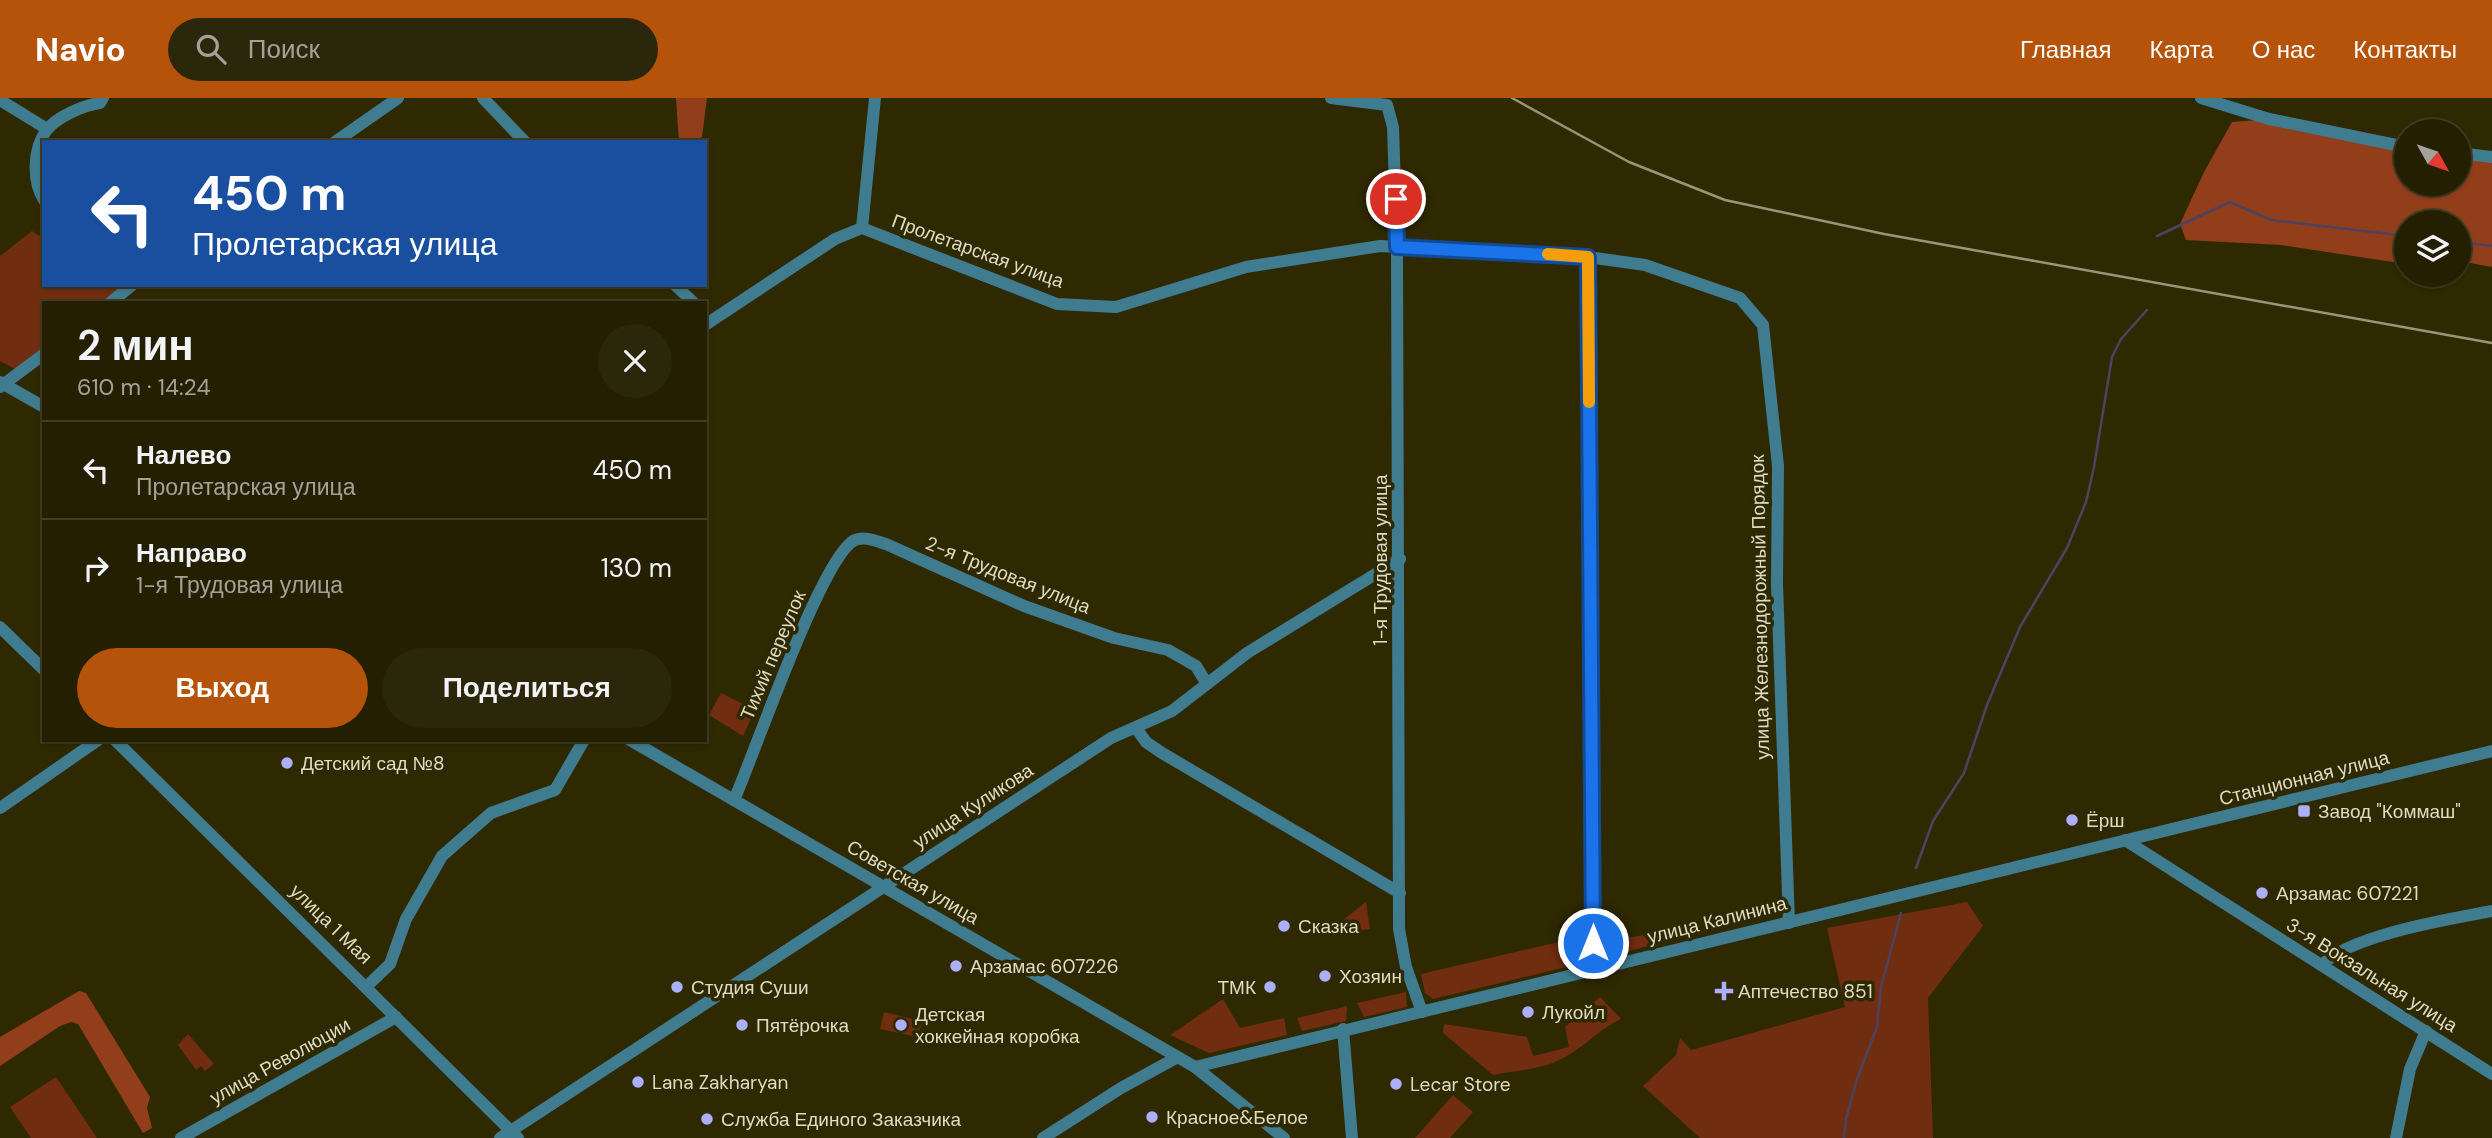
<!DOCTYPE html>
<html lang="ru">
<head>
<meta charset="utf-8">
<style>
	:root { --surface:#231f00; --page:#2b270a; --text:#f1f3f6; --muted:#a3a299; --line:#403d22; --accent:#b45309 }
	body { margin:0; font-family:"DM Sans",sans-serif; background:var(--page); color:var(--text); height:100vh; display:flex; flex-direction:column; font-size:26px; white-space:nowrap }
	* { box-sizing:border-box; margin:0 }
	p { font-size:23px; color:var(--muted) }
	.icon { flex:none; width:38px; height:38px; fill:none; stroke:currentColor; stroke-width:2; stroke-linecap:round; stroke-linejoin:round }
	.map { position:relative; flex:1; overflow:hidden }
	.details { position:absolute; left:42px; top:203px; width:665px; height:441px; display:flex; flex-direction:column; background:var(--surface); border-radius:0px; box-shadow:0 2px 5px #0004,0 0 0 2px var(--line) }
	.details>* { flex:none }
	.banner { position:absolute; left:42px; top:42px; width:665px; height:147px; border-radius:0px; box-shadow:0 2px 5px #0004,0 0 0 2px var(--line); background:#1a4fa0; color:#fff; overflow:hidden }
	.needle { width:46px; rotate:130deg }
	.tools { position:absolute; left:2394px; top:21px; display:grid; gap:14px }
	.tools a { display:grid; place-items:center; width:77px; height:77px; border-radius:50%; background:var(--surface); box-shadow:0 2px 5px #0004,0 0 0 2px var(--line); font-size:35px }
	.pin { position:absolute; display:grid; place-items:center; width:60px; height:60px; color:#fff; margin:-30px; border:4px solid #fff; border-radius:50%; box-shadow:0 2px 7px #0007 }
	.me { position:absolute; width:77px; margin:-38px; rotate:0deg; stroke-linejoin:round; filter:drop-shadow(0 0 5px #0008) }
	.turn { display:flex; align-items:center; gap:24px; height:147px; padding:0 35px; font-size:32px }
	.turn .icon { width:91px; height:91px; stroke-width:2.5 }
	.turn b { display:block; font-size:49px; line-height:60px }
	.round { display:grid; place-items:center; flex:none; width:74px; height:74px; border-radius:37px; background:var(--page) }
	.overview { display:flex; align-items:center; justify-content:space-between; height:119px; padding:0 35px }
	h1 { font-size:42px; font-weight:600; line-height:52px }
	.primary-button { display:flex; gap:14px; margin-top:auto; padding:14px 35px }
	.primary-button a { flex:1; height:80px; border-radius:42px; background:var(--accent); color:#fff; font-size:28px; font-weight:600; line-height:80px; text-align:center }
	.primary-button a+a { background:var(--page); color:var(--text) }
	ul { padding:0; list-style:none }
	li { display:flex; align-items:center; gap:21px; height:98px; padding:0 35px; border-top:2px solid var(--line) }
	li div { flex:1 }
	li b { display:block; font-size:26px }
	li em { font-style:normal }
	header { display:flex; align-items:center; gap:42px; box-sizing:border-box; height:98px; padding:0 35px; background:var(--accent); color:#fff }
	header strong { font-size:33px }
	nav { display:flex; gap:38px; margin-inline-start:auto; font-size:24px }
	.search { width:490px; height:63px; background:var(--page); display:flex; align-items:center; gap:18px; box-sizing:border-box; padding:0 24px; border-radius:38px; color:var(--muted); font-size:26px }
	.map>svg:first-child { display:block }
	.green { fill:#712d0f }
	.forest { fill:#923e1a }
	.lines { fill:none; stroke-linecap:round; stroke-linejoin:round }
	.stream { stroke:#4b435f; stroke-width:2.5 }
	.minor { stroke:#407c90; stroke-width:12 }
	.rail { stroke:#9a9578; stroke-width:2.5 }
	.route-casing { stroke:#114b97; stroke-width:18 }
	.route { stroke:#1a73e8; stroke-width:12 }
	.slow { stroke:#f59e0b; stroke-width:12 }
	.poi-dot { fill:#acaffb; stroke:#2f2900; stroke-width:2.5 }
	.labels { text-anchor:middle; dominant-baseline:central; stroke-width:7; stroke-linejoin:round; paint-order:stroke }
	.street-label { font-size:19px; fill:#dfdcc6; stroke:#2f2900 }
	.poi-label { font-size:19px; fill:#dfdcc6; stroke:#2f2900; text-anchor:start }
</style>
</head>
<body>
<header>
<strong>Navio</strong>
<div class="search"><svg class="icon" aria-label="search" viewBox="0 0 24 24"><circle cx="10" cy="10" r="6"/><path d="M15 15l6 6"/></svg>Поиск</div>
<nav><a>Главная</a><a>Карта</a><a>О нас</a><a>Контакты</a></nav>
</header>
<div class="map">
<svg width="2492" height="1040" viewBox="0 0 2492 1040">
	<rect width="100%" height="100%" fill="#2f2900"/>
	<g class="green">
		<path d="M 32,133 L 44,141 L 44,187 L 140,188 L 116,205 L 44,205 L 44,256 L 19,273 L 0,263 L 0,158 Z"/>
		<path d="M 721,595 L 755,612 L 743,638 L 709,617 Z"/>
		<path d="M 1366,804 L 1370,831 L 1323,838 Z"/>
		<path d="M 1967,804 L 1983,828 L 1928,900 L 1933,1040 L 1700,1040 L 1643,988 L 1676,957 L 1680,940 L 1691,952 L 1845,909 L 1827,830 Z"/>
		<path d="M 1717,831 L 1597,861 L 1597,845 L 1662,834 Z"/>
		<path d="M 1563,843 L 1586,854 L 1587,864 L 1433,901 L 1425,895 L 1421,876 Z"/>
		<path d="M 1406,894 L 1407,909 L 1364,919 L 1357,905 Z"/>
		<path d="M 1600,899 L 1621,921 C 1597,932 1581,953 1557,963 C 1538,972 1513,973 1493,977 L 1443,935 L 1444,926 L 1527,939 L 1533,958 L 1569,949 L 1565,929 Z"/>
		<path d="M 1223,901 L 1240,930 L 1284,920 L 1287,937 L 1209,955 L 1170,937 Z"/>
		<path d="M 1347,908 L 1346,923 L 1302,933 L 1297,920 Z"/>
		<path d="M 884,914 L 922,923 L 918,939 L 880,931 Z"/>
		<path d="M 188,936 L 214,966 L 205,973 L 201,968 L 196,972 L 178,947 Z"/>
		<path d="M 56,979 L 97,1040 L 31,1040 L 10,1009 Z"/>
		<path d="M 1453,997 L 1473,1014 L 1450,1040 L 1415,1040 Z"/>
	</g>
	<g class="forest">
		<path d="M 676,0 L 707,0 L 702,39 L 691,44 L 679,44 Z"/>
		<path d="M 2269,21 L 2406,49 L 2406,86 L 2459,86 L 2459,55 L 2492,61 L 2492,169 L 2459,163 L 2459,124 L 2406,124 L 2406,166 L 2281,147 L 2186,142 L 2180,126 L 2204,74 L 2232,24 Z"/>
		<path d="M 79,893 L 86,895 L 150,999 L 147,1010 L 152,1030 L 143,1035 L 78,926 L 71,924 L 60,928 L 0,968 L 0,939 Z"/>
	</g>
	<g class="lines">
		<g class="stream">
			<path d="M 2157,138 L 2230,104 L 2271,122 L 2406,138"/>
			<path d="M 2459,144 L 2492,148"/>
			<path d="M 1916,770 L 1933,723 L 1964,675 L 1987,607 L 2020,529 L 2067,450 L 2086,404 L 2094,369 L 2112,259 L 2121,241 L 2147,212"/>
			<path d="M 1844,1040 L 1846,1021 L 1857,981 L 1877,929 L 1881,889 L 1901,815"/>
		</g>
		<g class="minor">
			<path d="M 483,0 L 525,44"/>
			<path d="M 1331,0 L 1387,7 L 1393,29 L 1397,149 L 1399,831 L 1406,869 L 1422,914"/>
			<path d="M 2201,0 L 2269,21 L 2406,49"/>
			<path d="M 0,2 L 47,31"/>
			<path d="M 335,44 L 398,0"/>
			<path d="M 2459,55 L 2492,59"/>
			<path d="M 44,102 C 32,83 33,51 46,33 C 56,19 84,7 100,5 L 103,0"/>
			<path d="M 862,130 L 1057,206 L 1116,209 L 1246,169 L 1380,148 L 1588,159 L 1645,167 L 1740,200 L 1763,227 L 1778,368 L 1777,486 L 1789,825"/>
			<path d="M 862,130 L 875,0"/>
			<path d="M 1588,159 L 1593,873"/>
			<path d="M 675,187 L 694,205"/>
			<path d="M 110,205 L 132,187"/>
			<path d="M 705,227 L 835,141 L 862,130"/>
			<path d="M 0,284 L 44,309"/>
			<path d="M 0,289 L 44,256"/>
			<path d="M 0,529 L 44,572"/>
			<path d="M 1136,630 L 1146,644 L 1162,655 L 1400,795"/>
			<path d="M 115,642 L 518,1040"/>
			<path d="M 630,642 L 1195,969 L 1284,1040"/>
			<path d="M 734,702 C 753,660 822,457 855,442 C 865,438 876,443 886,446 L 1024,508 L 1114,540 L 1168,552 L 1196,568 L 1207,586"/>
			<path d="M 0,710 L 98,642"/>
			<path d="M 2125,742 L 2492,976"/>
			<path d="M 2322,867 C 2350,837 2450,821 2492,813"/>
			<path d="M 367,888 L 390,866 L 406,821 L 442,758 L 491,715 L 555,692 L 584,642"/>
			<path d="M 1343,931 L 1352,1040"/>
			<path d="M 1195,969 L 2492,653"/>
			<path d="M 181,1040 L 396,919"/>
			<path d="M 500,1040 L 1111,640 L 1172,613 L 1247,555 L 1400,461"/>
			<path d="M 1043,1040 L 1121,990 L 1176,960"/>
			<path d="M 2396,1040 L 2410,971 L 2426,933"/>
		</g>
		<path class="rail" d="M 1512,0 L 1629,64 L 1725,102 L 1884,136 L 2492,245"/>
	</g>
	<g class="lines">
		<defs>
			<path id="route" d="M 1396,101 L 1397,149 L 1588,159 L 1593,845"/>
		</defs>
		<use href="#route" class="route-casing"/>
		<use href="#route" class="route"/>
		<path class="slow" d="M 1548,156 L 1588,159 L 1589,304"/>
	</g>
	<g class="poi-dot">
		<circle cx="287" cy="665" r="7"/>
		<rect x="2297" y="706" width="14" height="14" rx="3.5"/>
		<circle cx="2072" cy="722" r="7"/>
		<circle cx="2262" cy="795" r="7"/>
		<circle cx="1284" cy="828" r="7"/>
		<circle cx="956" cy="868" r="7"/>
		<circle cx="1325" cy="878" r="7"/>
		<circle cx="677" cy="889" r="7"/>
		<circle cx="1270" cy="889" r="7"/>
		<path d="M1720.5 882.5h7v7h7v7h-7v7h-7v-7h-7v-7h7z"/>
		<circle cx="1528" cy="914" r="7"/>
		<circle cx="742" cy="927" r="7"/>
		<circle cx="901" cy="927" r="7"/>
		<circle cx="638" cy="984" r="7"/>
		<circle cx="1396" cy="986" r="7"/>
		<circle cx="1152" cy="1019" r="7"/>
		<circle cx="707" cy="1021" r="7"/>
	</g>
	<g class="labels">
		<g class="street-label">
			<text transform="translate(978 153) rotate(20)">Пролетарская улица</text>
			<text transform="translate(1380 462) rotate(-90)">1-я Трудовая улица</text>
			<text transform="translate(1008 477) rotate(22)">2-я Трудовая улица</text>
			<text transform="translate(1760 509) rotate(-91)">улица Железнодорожный Порядок</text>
			<text transform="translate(773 557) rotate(-67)">Тихий переулок</text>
			<text transform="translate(2304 680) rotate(-14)">Станционная улица</text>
			<text transform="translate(973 708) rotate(-33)">улица Куликова</text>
			<text transform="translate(913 784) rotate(30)">Советская улица</text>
			<text transform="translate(1717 822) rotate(-14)">улица Калинина</text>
			<text transform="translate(331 826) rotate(44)">улица 1 Мая</text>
			<text transform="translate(2372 877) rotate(32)">3-я Вокзальная улица</text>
			<text transform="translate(280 963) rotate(-29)">улица Революции</text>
		</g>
		<g class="poi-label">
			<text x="301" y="665">Детский сад №8</text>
			<text x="2318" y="713">Завод "Коммаш"</text>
			<text x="2086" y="722">Ёрш</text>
			<text x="2276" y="795">Арзамас 607221</text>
			<text x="1298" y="828">Сказка</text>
			<text x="970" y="868">Арзамас 607226</text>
			<text x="1339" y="878">Хозяин</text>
			<text x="691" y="889">Студия Суши</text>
			<text x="1256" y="889" text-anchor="end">ТМК</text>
			<text x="1738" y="893">Аптечество 851</text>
			<text x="1542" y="914">Лукойл</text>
			<text x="915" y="916">Детская<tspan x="915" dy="22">хоккейная коробка</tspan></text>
			<text x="756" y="927">Пятёрочка</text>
			<text x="652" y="984">Lana Zakharyan</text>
			<text x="1410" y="986">Lecar Store</text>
			<text x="1166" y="1019">Красное&amp;Белое</text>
			<text x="721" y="1021">Служба Единого Заказчика</text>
		</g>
	</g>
</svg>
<div class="tools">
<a><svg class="needle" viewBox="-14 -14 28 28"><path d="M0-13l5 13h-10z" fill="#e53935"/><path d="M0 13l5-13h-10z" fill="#a3a299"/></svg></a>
<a><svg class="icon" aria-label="layers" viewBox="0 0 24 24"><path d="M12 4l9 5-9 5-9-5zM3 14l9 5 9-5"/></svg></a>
</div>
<div class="pin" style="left:1396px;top:101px;background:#d93025"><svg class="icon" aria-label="arrive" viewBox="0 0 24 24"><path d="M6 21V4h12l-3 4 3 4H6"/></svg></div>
<svg class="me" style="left:1593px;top:845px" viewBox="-20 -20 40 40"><circle r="17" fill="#1a73e8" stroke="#fff" stroke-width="3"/><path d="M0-11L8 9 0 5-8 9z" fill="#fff"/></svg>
<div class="banner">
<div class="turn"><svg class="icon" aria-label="left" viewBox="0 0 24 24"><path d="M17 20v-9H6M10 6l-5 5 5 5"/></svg><div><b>450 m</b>Пролетарская улица</div></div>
</div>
<section class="details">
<div class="overview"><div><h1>2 мин</h1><p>610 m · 14:24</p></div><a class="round"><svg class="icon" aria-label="close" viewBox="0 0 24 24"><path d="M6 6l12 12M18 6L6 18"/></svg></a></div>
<ul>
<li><svg class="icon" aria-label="left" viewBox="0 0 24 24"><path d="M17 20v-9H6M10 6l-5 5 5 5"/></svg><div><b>Налево</b><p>Пролетарская улица</p></div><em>450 m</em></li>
<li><svg class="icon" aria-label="right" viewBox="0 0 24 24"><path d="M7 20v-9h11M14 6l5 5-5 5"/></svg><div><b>Направо</b><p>1-я Трудовая улица</p></div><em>130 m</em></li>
</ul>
<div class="primary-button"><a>Выход</a><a>Поделиться</a></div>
</section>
</div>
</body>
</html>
